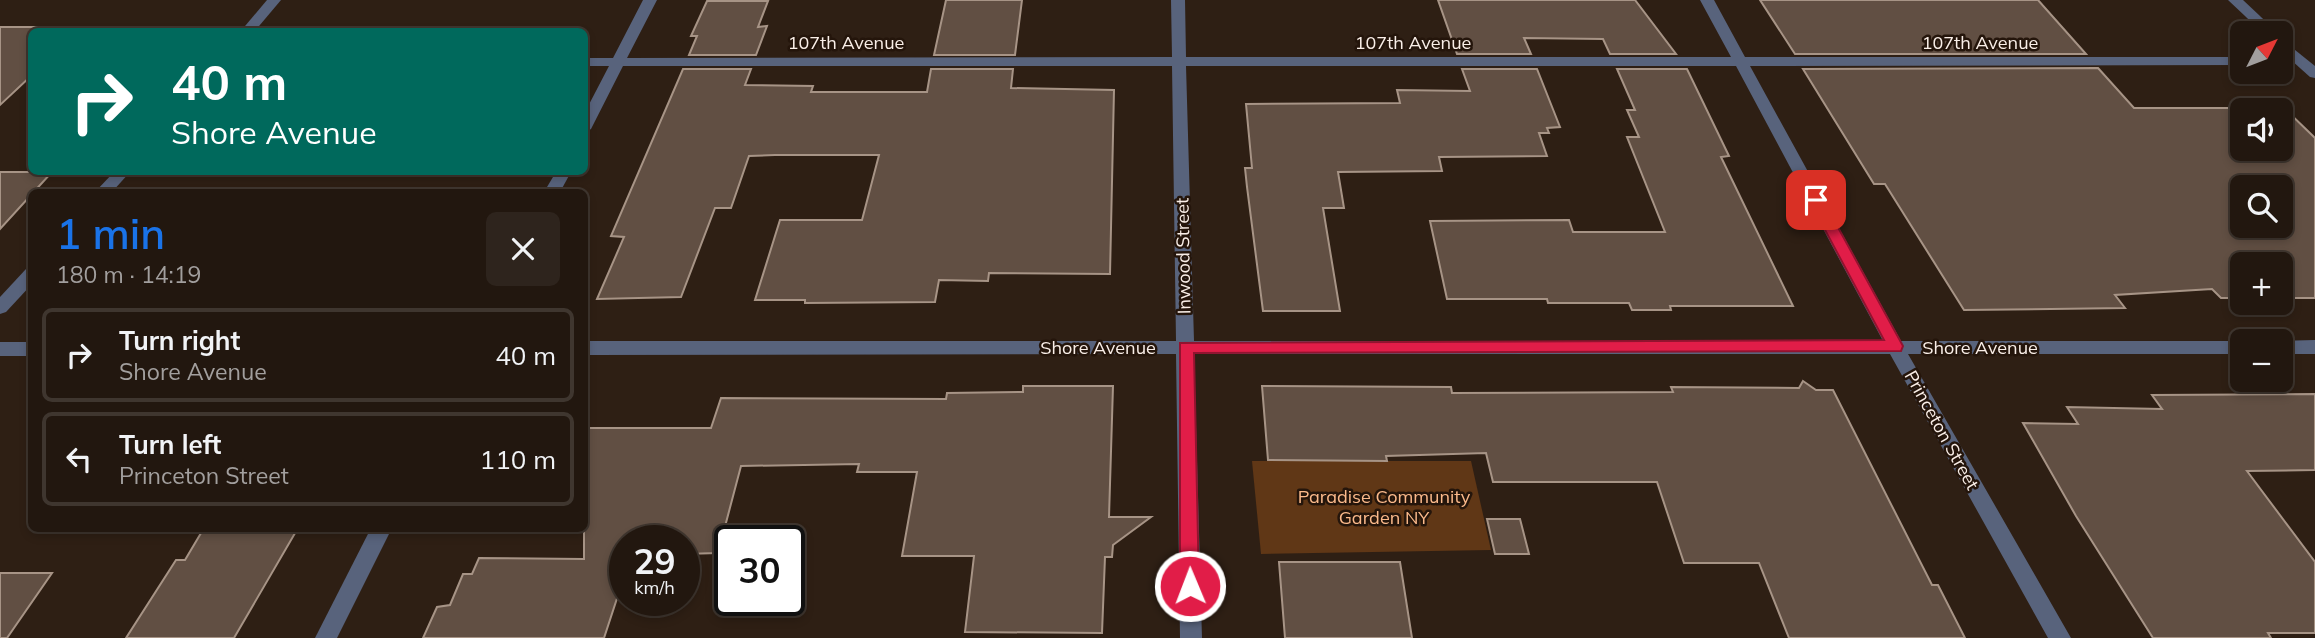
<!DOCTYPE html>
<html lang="en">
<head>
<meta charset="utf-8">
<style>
	:root { --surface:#22170f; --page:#2e241d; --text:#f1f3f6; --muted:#a29f9e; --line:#3f362f; --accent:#1a73e8 }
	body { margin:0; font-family:Mulish,sans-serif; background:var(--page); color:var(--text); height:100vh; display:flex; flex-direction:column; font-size:26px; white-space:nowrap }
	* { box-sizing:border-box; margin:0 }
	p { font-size:23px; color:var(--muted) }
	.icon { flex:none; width:38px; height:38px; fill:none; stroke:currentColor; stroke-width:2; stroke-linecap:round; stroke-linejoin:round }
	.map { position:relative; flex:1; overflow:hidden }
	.sheet { position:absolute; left:28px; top:189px; width:560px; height:343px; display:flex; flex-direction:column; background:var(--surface); border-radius:10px; box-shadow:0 4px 10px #0003,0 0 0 2px var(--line) }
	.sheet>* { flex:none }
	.banner { position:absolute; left:28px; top:28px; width:560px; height:147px; border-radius:10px; box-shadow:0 4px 10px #0003,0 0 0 2px var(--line); background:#00695c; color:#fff; overflow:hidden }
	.needle { width:46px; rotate:48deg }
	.tools { position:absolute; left:2230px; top:21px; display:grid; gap:14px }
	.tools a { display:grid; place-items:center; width:63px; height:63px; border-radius:10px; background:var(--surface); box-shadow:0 4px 10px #0003,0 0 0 2px var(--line); font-size:35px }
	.speed { position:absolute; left:609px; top:525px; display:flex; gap:14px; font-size:35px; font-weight:700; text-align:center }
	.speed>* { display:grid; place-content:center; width:91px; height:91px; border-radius:50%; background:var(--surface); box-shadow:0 4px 10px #0003,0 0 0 2px var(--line); line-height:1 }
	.speed small { font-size:18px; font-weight:400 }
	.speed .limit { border:4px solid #111; border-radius:10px; background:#fff; color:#111 }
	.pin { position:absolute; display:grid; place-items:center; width:60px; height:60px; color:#fff; margin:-30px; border-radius:14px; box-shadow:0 4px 10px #0006 }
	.me { position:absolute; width:77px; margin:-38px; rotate:359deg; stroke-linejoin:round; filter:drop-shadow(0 0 5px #0008) }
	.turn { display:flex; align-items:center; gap:24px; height:147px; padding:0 28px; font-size:32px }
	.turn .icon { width:91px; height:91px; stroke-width:2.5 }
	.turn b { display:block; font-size:49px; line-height:60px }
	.round { display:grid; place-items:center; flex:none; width:74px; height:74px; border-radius:10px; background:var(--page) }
	.headline { display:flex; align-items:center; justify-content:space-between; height:119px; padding:0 28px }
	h1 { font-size:42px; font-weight:600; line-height:52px; color:var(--accent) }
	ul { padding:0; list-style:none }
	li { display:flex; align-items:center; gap:21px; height:94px; margin:0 14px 10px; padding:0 14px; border:4px solid var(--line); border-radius:10px }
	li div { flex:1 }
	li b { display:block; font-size:26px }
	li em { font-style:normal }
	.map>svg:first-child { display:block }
	.green { fill:#603716 }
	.building { fill:#614f43; stroke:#a79486; stroke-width:2; fill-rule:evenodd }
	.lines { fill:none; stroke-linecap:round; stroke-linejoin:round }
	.minor { fill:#58637c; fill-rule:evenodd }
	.route { fill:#e11d48; stroke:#92132f; stroke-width:2 }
	.labels { text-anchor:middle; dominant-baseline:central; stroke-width:5; stroke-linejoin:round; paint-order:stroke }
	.street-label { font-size:18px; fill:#faefe8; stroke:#24150b }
	.park-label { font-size:18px; fill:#fcba8b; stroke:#24150b }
</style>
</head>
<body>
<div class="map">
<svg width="2315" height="638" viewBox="0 0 2315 638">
	<rect width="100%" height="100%" fill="#2e1f14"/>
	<path class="green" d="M 1252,461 L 1471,461 L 1491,550 L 1261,554 Z"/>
	<g class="building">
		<path d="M 946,0 L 1022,0 L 1015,55 L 934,55 Z"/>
		<path d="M 1438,0 L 1635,0 L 1676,54 L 1610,54 L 1603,39 L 1524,38 L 1531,54 L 1457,54 Z"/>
		<path d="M 1760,0 L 2038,0 L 2086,54 L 1795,54 Z"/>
		<path d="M 707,1 L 768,1 L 758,27 L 767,26 L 756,55 L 689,55 L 697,36 L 691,36 Z"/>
		<path d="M 0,27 L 81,27 L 76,32 L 32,32 L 32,75 L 0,105 Z"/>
		<path d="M 2098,68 L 2134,108 L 2284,108 L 2315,138 L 2315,298 L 2280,298 L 2280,264 L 2242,264 L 2242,298 L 2221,298 L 2212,289 L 2115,295 L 2125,308 L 1964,310 L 1885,184 L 1874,184 L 1803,69 ZM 2242,110 L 2280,110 L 2280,149 L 2242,149 ZM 2242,187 L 2280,187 L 2280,226 L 2242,226 Z"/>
		<path d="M 683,69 L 751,69 L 745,85 L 813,86 L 811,92 L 927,92 L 931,69 L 1013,69 L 1011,88 L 1114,90 L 1110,274 L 989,273 L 988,281 L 939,280 L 935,302 L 805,303 L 805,300 L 755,300 L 780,220 L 862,220 L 879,155 L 775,155 L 749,156 L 731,208 L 715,208 L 681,297 L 597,299 L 624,237 L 611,236 Z"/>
		<path d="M 1462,69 L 1537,69 L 1560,127 L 1547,128 L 1549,133 L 1539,133 L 1547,156 L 1439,157 L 1442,171 L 1338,172 L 1344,208 L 1323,208 L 1340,311 L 1263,311 L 1247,187 L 1245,168 L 1252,168 L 1246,104 L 1400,103 L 1397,90 L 1470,91 Z"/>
		<path d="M 1617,69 L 1687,69 L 1729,156 L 1721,157 L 1793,306 L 1670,306 L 1671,310 L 1632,310 L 1629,303 L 1548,303 L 1547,299 L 1447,299 L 1430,221 L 1569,220 L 1573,232 L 1665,232 L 1627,137 L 1639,137 L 1627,110 L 1635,110 Z"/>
		<path d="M 0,172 L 52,172 L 0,229 Z"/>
		<path d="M 1803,381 L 1816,390 L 1833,390 L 1932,585 L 1938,585 L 1965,638 L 1789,638 L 1759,563 L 1684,563 L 1657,482 L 1493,482 L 1486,453 L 1386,456 L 1387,461 L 1268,460 L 1262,386 L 1451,387 L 1452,393 L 1673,392 L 1671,387 L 1799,388 Z"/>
		<path d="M 1023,386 L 1113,386 L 1109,517 L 1151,517 L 1113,545 L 1112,557 L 1105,557 L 1102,633 L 965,632 L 974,556 L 902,556 L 917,472 L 857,472 L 859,464 L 741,466 L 718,553 L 684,554 L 684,541 L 625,541 L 625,574 L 604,638 L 423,638 L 437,607 L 450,605 L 463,574 L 472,574 L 479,558 L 584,559 L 584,428 L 711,428 L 721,398 L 946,399 L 947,393 L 1023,392 Z"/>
		<path d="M 2315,394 L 2315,470 L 2247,471 L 2315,562 L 2315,633 L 2268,633 L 2271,638 L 2153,638 L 2076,516 L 2023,423 L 2078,424 L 2067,407 L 2162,409 L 2152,395 Z"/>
		<path d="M 1487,519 L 1520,519 L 1529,554 L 1495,554 Z"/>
		<path d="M 204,528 L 298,528 L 234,638 L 126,638 L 176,560 L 185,560 Z"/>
		<path d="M 1279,562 L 1400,562 L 1412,638 L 1285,638 Z"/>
		<path d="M 0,573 L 52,573 L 7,638 L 0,638 Z"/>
	</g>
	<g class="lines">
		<g class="minor">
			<path d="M 267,0 L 281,0 L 254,32 L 240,32 Z"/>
			<path d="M 643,0 L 657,0 L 627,58 L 1172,57 L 1171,0 L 1185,0 L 1186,57 L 1731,57 L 1700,0 L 1714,0 L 1745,57 L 2242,57 L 2242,65 L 1750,66 L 1901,341 L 2245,341 L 2242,341 L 2242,354 L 1908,354 L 2071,638 L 2048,638 L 1890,354 L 1194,354 L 1202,638 L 1180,638 L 1176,354 L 584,355 L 584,341 L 1176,341 L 1172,66 L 623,66 L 591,129 L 584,133 L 584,114 L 609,66 L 584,66 L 584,58 L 613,58 ZM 1186,66 L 1736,66 L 1883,341 L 1194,341 Z"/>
			<path d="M 2228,0 L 2243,0 L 2278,33 L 2263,33 Z"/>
			<path d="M 2280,38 L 2315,66 L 2315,78 L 2310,77 L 2280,50 Z"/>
			<path d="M 114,172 L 130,172 L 112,192 L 95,192 Z"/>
			<path d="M 556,172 L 571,172 L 560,192 L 544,192 Z"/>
			<path d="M 32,267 L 32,284 L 6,312 L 0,314 L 0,297 L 26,269 Z"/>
			<path d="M 2315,340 L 2315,354 L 2280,354 L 2280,341 L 2277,341 Z"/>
			<rect x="0" y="342" width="32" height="14"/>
			<path d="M 371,528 L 392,528 L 337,638 L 315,638 Z"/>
		</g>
	</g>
	<path class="route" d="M 1816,195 L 1823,200 L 1903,346 L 1901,351 L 1194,353 L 1199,586 L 1197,592 L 1183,592 L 1180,586 L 1180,343 L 1884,340 L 1809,200 Z"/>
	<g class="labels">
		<g class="street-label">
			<text x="846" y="42">107th Avenue</text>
			<text x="1413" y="42">107th Avenue</text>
			<text x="1980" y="42">107th Avenue</text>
			<text transform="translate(1183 256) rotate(-91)">Inwood Street</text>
			<text x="1098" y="347">Shore Avenue</text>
			<text x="1980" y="347">Shore Avenue</text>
			<text transform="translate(1942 430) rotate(61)">Princeton Street</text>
		</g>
		<g class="park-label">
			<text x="1384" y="496">Paradise Community<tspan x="1384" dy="21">Garden NY</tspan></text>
		</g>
	</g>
</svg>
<div class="tools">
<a><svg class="needle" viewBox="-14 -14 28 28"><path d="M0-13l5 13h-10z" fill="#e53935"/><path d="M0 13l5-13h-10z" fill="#a29f9e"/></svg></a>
<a><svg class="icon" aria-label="sound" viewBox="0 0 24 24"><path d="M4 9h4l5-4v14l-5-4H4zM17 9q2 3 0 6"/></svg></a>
<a><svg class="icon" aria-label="search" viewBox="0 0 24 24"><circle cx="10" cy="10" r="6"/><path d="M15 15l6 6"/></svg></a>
<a>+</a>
<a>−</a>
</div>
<div class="speed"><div>29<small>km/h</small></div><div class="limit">30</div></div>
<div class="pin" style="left:1816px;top:200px;background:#d93025"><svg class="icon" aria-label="arrive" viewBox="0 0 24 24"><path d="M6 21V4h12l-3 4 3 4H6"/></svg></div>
<svg class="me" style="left:1190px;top:586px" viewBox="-20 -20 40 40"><circle r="17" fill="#e11d48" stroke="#fff" stroke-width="3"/><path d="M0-11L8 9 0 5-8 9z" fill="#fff"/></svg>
<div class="banner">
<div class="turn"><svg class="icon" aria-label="right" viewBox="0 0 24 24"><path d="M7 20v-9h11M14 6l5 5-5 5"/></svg><div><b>40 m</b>Shore Avenue</div></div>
</div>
<section class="sheet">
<div class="headline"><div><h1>1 min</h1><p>180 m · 14:19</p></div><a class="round"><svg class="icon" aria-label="close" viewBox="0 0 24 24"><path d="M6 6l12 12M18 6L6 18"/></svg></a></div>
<ul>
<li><svg class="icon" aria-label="right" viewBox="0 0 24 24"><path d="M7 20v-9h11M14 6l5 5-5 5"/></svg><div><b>Turn right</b><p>Shore Avenue</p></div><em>40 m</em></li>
<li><svg class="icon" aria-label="left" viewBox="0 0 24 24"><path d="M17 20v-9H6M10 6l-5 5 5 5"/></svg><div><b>Turn left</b><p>Princeton Street</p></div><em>110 m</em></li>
</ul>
</section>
</div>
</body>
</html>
